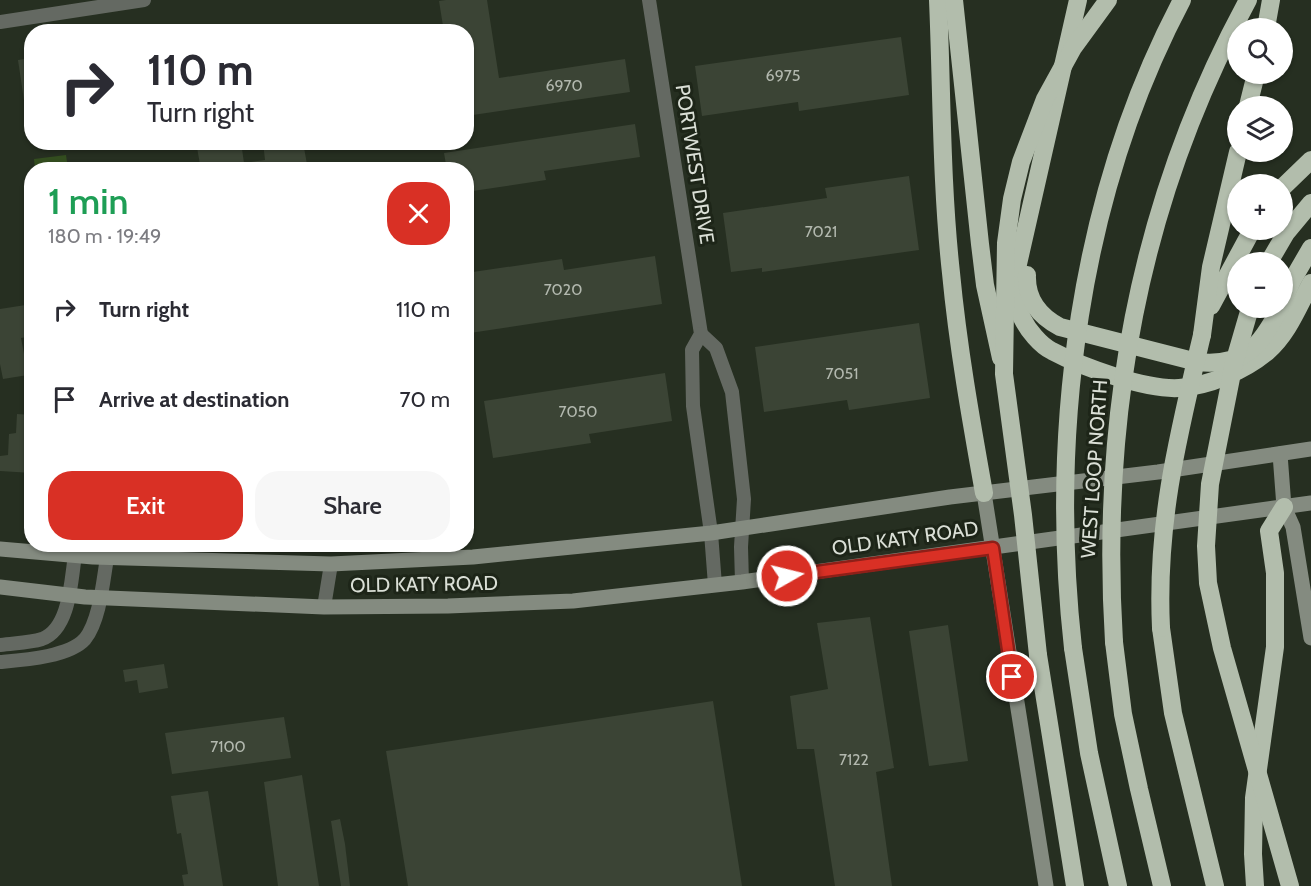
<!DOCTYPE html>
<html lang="en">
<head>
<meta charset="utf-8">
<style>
	:root { --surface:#fff; --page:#f7f7f7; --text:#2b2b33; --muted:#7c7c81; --accent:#d93025 }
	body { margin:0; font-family:Cabin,sans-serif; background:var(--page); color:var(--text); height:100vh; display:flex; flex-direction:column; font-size:22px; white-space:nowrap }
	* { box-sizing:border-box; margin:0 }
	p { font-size:20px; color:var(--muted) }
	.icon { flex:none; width:33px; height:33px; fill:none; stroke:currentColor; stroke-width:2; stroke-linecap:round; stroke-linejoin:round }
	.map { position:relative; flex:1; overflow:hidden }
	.sheet { position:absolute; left:24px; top:162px; width:450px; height:390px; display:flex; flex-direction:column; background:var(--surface); border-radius:24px; box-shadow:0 2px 4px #0004 }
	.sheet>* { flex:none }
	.top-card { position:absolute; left:24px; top:24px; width:450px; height:126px; border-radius:24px; box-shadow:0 2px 4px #0004; background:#fff; color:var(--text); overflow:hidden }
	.tools { position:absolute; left:1227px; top:18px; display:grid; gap:12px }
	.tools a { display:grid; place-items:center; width:66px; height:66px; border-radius:50%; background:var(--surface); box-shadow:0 2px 4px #0004; font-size:30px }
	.pin { position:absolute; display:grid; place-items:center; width:51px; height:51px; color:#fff; margin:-26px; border:3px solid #fff; border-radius:50%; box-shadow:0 2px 6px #0007 }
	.me { position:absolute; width:66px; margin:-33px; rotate:82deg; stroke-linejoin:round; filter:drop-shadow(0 0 4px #0008) }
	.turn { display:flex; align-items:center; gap:21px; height:126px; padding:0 24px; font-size:27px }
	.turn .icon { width:78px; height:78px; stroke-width:2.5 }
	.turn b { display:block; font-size:42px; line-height:51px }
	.round { display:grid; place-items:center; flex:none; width:63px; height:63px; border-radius:24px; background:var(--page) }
	.headline { display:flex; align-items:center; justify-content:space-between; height:102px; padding:0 24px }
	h1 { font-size:36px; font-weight:600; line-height:45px; color:#1e9e55 }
	.primary-button { display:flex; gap:12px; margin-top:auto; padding:12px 24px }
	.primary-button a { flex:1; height:69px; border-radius:24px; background:var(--accent); color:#fff; font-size:24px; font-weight:600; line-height:69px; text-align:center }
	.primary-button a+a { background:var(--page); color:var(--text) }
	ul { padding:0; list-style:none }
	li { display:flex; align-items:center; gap:18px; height:90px; padding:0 24px }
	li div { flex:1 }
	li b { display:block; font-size:22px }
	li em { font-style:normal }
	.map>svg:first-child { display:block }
	.green { fill:#334d1f }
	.building { fill:#3b4435 }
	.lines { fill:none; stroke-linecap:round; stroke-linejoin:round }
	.street { stroke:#646962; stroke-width:14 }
	.secondary { stroke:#848b80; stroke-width:15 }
	.highway { stroke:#b2bdac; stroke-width:18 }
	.highway-bridge { stroke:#b2bdac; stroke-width:18 }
	.route-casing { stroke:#8d1f18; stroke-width:15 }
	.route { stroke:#d93025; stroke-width:10 }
	.labels { text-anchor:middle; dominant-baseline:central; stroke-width:6; stroke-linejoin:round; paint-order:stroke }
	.number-label { font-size:16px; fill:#b2b8ae }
	.street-label { font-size:20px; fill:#dadfd6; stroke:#1d2518 }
</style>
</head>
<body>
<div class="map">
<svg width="1311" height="886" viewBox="0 0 1311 886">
	<rect width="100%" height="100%" fill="#262f21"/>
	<path class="green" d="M 66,155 L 68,169 L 35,169 L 34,159 Z"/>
	<g class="building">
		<path d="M 446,0 L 487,0 L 499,78 L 625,59 L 630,92 L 466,116 L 466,32 L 444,32 L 439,1 Z"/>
		<path d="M 901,37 L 909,95 L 799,111 L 798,102 L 702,116 L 695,66 Z"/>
		<path d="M 32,58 L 32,114 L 26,114 L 18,60 Z"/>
		<path d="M 635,124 L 640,157 L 544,171 L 546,180 L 466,192 L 466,170 L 447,170 L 444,153 Z"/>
		<path d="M 196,142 L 241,142 L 244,163 L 265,160 L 263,142 L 303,142 L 308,170 L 201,170 Z"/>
		<path d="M 909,176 L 919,250 L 762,272 L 762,268 L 731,272 L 723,213 L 827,198 L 825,188 Z"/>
		<path d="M 655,256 L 662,304 L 470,333 L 466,307 L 466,273 L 562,259 L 564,270 Z"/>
		<path d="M 32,304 L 32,318 L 29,318 L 32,336 L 21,338 L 28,375 L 3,379 L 0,364 L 0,309 Z"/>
		<path d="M 919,323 L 930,398 L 849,410 L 847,400 L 764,412 L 755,347 Z"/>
		<path d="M 665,373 L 672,421 L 589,434 L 591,443 L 493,458 L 484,401 Z"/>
		<path d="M 17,414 L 32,415 L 32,473 L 0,471 L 0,456 L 8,455 L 9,434 L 16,433 Z"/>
		<path d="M 870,617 L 894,768 L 876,772 L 892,886 L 835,886 L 814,749 L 797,749 L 790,696 L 828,689 L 817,623 Z"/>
		<path d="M 948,625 L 968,761 L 929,766 L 909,631 Z"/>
		<path d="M 164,664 L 168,688 L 139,693 L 137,680 L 125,682 L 123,670 Z"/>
		<path d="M 713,701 L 742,886 L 408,886 L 386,751 Z"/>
		<path d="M 284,717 L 291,758 L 172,774 L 165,733 Z"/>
		<path d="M 302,775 L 319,886 L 278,886 L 264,782 Z"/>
		<path d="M 208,791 L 223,886 L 184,886 L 182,875 L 188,874 L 181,833 L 177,834 L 171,796 Z"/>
		<path d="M 340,819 L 345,844 L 350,886 L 341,886 L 331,821 Z"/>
	</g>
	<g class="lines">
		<g class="street">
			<path d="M 649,0 L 701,334 L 692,350 L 693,406 L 711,533 L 715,585"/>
			<path d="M 0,22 L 144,0"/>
			<path d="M 701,334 L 716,348 L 732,392 L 744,499 L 741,547 L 742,582"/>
			<path d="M 324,607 L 331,564"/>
			<path d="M 0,645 C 14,643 29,643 42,639 C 70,629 71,580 75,555"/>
			<path d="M 0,662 C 23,660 69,657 85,639 C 100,620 103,581 107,558"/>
		</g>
		<g class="secondary">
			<path d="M 1280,454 L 1284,507 L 1293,527 L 1311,638"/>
			<path d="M 984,493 L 1046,886"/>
			<path d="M 0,549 L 93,557 L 331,564 L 473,557 L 711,533 L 950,497 L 1158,472 L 1311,449"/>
			<path d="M 0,587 L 85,597 L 324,607 L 448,606 L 573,601 L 742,582 L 1311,503"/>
		</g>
		<g class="highway">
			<path d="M 938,0 C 942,91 941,182 951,273 C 958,347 971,420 984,493"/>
			<path d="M 954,0 L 980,244 L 985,285 L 1001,358"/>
			<path d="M 1078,0 L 1018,264 C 1017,281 1015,301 1022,318 C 1028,330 1040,345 1052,351 C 1082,367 1146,390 1179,388 C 1209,386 1244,371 1267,352 C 1288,334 1298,307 1311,283"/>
			<path d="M 1266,28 L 1271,0"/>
			<path d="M 1248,106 L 1256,74"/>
			<path d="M 1282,188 L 1311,160"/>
			<path d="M 1269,262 L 1286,233 L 1311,203"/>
			<path d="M 1027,275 C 1026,299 1039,316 1060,327 L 1197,362 C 1244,367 1260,347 1280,308"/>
			<path d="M 1282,302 L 1293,279 L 1311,248"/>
			<path d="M 1211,306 L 1252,230"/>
			<path d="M 1202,335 L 1211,267 L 1238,152"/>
			<path d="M 1161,628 L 1173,713 L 1215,886"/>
			<path d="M 1114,642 L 1123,714 L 1139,789 L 1162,886"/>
			<path d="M 1073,648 L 1089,753 L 1118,886"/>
			<path d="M 1038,655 L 1075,886"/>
			<path d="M 1255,886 L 1253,854 L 1254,798 L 1275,647 L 1275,573 L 1269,531 L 1284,507"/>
		</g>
		<g class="highway-bridge">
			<path d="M 1250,308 L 1234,363 L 1210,484 L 1206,546 L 1208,583 L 1222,648 L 1290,886"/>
			<path d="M 1161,628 C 1156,523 1178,436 1202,335"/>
			<path d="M 1114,642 C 1100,416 1139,200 1248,0"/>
			<path d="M 1073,648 C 1049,431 1079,195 1182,0"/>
			<path d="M 1038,655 L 1023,515 L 1004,374 L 1006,243 L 1012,199 L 1021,162 L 1045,99 L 1073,48 L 1108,0"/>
		</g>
	</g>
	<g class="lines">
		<defs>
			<path id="route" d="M 787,576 L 993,548 L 1012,677"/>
		</defs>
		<use href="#route" class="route-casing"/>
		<use href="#route" class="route"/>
	</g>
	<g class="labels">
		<g class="number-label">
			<text x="783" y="75">6975</text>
			<text x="564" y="85">6970</text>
			<text x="821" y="231">7021</text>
			<text x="563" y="289">7020</text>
			<text x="842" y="373">7051</text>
			<text x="578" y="411">7050</text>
			<text x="228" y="746">7100</text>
			<text x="854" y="759">7122</text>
		</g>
		<g class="street-label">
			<text transform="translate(695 164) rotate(81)">PORTWEST DRIVE</text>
			<text transform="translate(1094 469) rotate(-86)">WEST LOOP NORTH</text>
			<text transform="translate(905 538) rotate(-8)">OLD KATY ROAD</text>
			<text transform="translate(424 584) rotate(-1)">OLD KATY ROAD</text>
		</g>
	</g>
</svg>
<div class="tools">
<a><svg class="icon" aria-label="search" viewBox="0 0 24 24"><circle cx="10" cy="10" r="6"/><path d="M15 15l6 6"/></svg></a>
<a><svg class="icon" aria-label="layers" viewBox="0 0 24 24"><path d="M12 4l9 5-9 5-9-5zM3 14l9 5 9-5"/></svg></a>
<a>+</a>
<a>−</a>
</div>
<div class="pin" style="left:1012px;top:677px;background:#d93025"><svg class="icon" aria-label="arrive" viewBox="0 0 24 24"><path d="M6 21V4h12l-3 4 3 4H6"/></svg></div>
<svg class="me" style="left:787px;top:576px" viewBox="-20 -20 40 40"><circle r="17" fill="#d93025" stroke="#fff" stroke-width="3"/><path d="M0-11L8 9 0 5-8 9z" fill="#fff"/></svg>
<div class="top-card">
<div class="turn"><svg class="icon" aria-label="right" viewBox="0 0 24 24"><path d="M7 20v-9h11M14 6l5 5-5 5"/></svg><div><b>110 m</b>Turn right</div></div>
</div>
<section class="sheet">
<div class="headline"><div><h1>1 min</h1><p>180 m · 19:49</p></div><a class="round" style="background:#d93025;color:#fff"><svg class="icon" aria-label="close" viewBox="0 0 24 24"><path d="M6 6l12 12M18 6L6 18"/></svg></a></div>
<ul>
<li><svg class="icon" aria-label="right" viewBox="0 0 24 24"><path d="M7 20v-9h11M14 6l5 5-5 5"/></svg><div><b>Turn right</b></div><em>110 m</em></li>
<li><svg class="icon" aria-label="arrive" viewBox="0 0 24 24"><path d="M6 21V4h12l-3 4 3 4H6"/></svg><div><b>Arrive at destination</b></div><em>70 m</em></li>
</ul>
<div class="primary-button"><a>Exit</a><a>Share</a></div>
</section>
</div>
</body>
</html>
